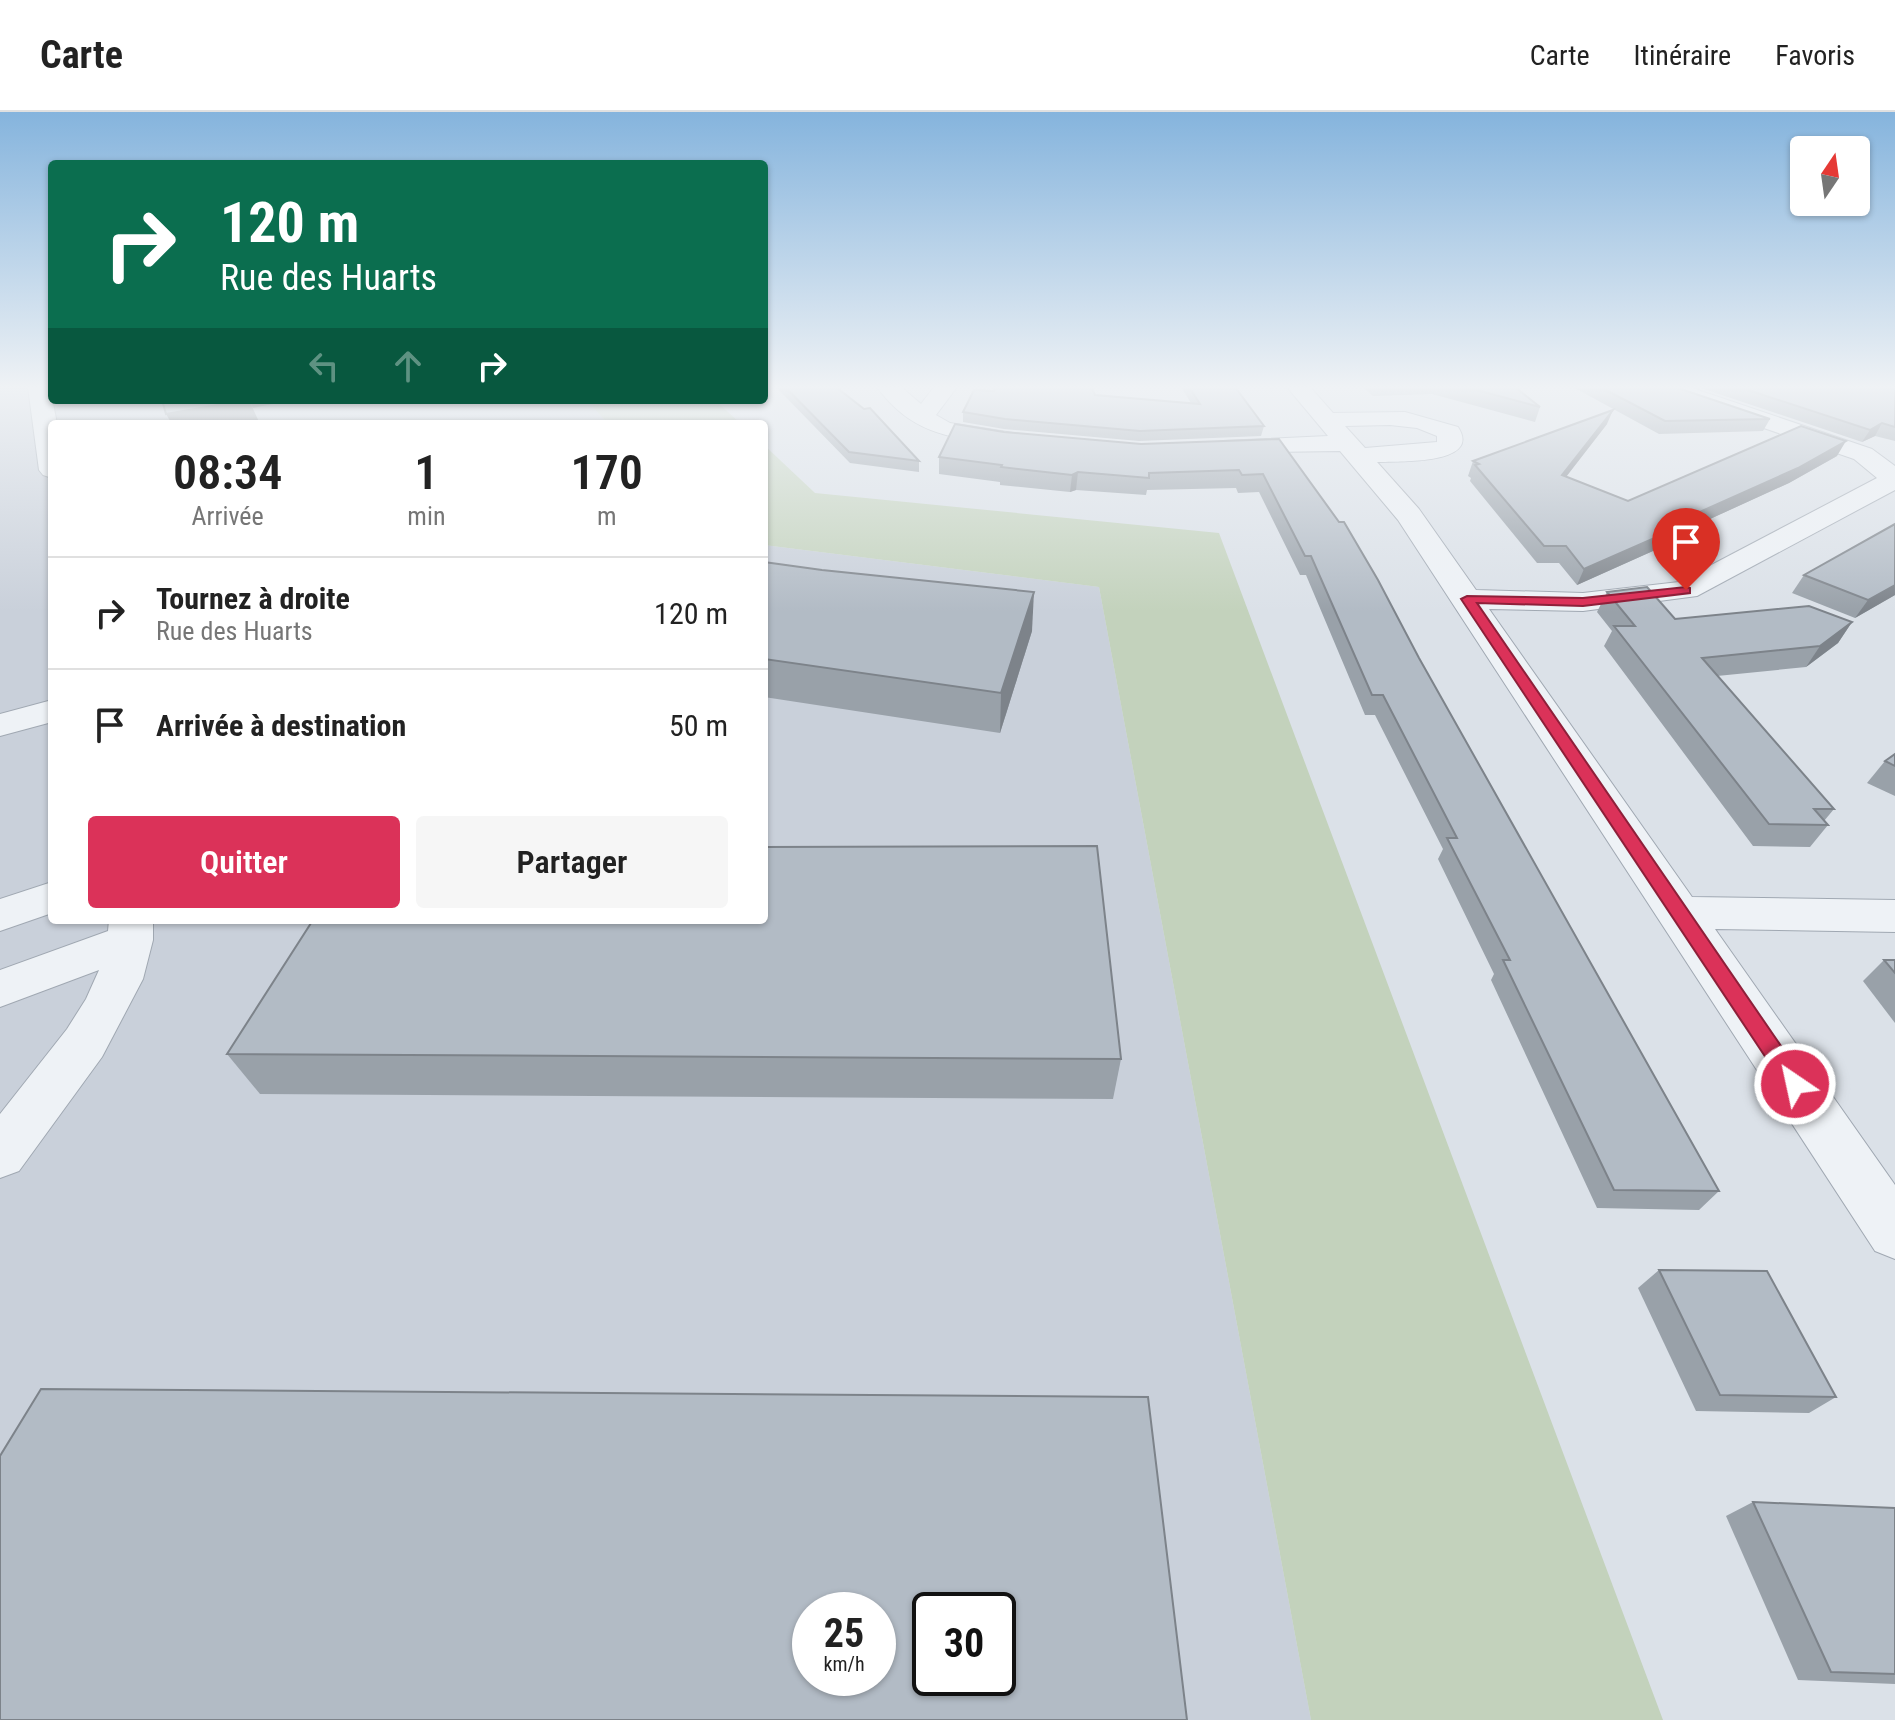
<!DOCTYPE html>
<html lang="fr">
<head>
<meta charset="utf-8">
<style>
	:root { --surface:#fff; --page:#f6f6f6; --text:#222; --muted:#767676; --line:#e0e0e0; --accent:#db3259 }
	body { margin:0; font-family:"Roboto Condensed",sans-serif; background:var(--page); color:var(--text); height:100vh; display:flex; flex-direction:column; font-size:30px; white-space:nowrap }
	* { box-sizing:border-box; margin:0 }
	p { font-size:26px; color:var(--muted) }
	.icon { flex:none; width:44px; height:44px; fill:none; stroke:currentColor; stroke-width:2; stroke-linecap:round; stroke-linejoin:round }
	.map { position:relative; flex:1; overflow:hidden }
	.panel { position:absolute; left:48px; top:308px; width:720px; height:504px; display:flex; flex-direction:column; background:var(--surface); border-radius:8px; box-shadow:0 2px 6px #0004 }
	.panel>* { flex:none }
	.top-card { position:absolute; left:48px; top:48px; width:720px; height:244px; border-radius:8px; box-shadow:0 2px 6px #0004; background:#0b6e4f; color:#fff; overflow:hidden }
	.needle { width:52px; rotate:13deg }
	.tools { position:absolute; left:1790px; top:24px; display:grid; gap:16px }
	.tools a { display:grid; place-items:center; width:80px; height:80px; border-radius:8px; background:var(--surface); box-shadow:0 2px 6px #0004; font-size:40px }
	.speed { position:absolute; left:792px; top:1480px; display:flex; gap:16px; font-size:40px; font-weight:700; text-align:center }
	.speed>* { display:grid; place-content:center; width:104px; height:104px; border-radius:50%; background:var(--surface); box-shadow:0 2px 6px #0004; line-height:1 }
	.speed small { font-size:20px; font-weight:400 }
	.speed .limit { border:4px solid #111; border-radius:12px; background:#fff; color:#111 }
	.pin { position:absolute; display:grid; place-items:center; width:68px; height:68px; color:#fff; margin:-82px -34px; border-radius:50% 50% 50% 0; rotate:-45deg; box-shadow:0 0 8px #0007 }
	.pin .icon { rotate:45deg }
	.me { position:absolute; width:88px; margin:-44px; rotate:326deg; stroke-linejoin:round; filter:drop-shadow(0 0 6px #0008) }
	.turn { display:flex; align-items:center; gap:28px; height:168px; padding:0 40px; font-size:36px }
	.turn .icon { width:104px; height:104px; stroke-width:2.5 }
	.turn b { display:block; font-size:56px; line-height:68px }
	.lanes { display:flex; align-items:center; height:76px; padding:0 40px; background:#0003; justify-content:center; gap:40px; direction:ltr }
	.lanes .off { opacity:.35 }
	.eta { display:flex; justify-content:space-evenly; align-items:center; height:136px; text-align:center }
	.eta b { font-size:48px; font-weight:600; line-height:56px }
	.action { display:flex; gap:16px; margin-top:auto; padding:16px 40px }
	.action a { flex:1; height:92px; border-radius:8px; background:var(--accent); color:#fff; font-size:32px; font-weight:600; line-height:92px; text-align:center }
	.action a+a { background:var(--page); color:var(--text) }
	ul { padding:0; list-style:none }
	li { display:flex; align-items:center; gap:24px; height:112px; padding:0 40px; border-top:2px solid var(--line) }
	li div { flex:1 }
	li b { display:block; font-size:30px }
	li em { font-style:normal }
	header { display:flex; align-items:center; gap:48px; box-sizing:border-box; height:112px; padding:0 40px; background:var(--surface); border-bottom:2px solid var(--line) }
	header strong { font-size:38px }
	nav { display:flex; gap:44px; margin-inline-start:auto; font-size:28px }
	.map>svg:first-child { display:block }
	.built { fill:#c9d0da; fill-rule:evenodd }
	.green { fill:#c3d2bc }
	.lines { fill:none; stroke-linecap:round; stroke-linejoin:round }
	.minor-casing { stroke:#a0a8b2; stroke-width:2 }
	.minor { fill:#eef2f6; fill-rule:evenodd }
	.wall { fill:#99a1a9 }
	.shaded-wall { fill:#7d838a }
	.building { fill:#b2bbc5; stroke:#7d838a; stroke-width:2; fill-rule:evenodd }
	.route { fill:#db3259; stroke:#8e203a; stroke-width:2 }
</style>
</head>
<body>
<header>
<strong>Carte</strong>
<nav><a>Carte</a><a>Itinéraire</a><a>Favoris</a></nav>
</header>
<div class="map">
<svg width="1895" height="1608" viewBox="0 0 1895 1608">
	<rect width="100%" height="100%" fill="#dbe1e8"/>
	<path class="built" d="M 0,275 L 52,275 L 52,288 L 588,288 L 608,312 L 52,312 L 52,808 L 764,808 L 764,433 L 1099,475 L 1311,1608 L 0,1608 ZM 810,1498 L 878,1498 L 878,1566 L 810,1566 ZM 930,1498 L 998,1498 L 998,1566 L 930,1566 Z"/>
	<g class="green">
		<path d="M 715,288 L 741,312 L 608,312 L 588,289 Z"/>
		<path d="M 764,333 L 815,381 L 1219,421 L 1663,1608 L 1311,1608 L 1099,475 L 764,433 Z"/>
	</g>
	<g class="lines">
		<defs>
			<g id="minor">
				<path d="M 28,275 L 50,275 L 57,312 L 52,312 L 52,366 L 43,363 L 39,358 Z"/>
				<path d="M 877,275 L 901,275 L 921,292 L 934,275 L 957,275 L 936,303 L 950,311 L 1020,322 L 1023,327 L 1020,332 L 1011,334 C 956,326 913,325 877,275 Z"/>
				<path d="M 1287,275 L 1310,275 L 1333,301 L 1405,300 L 1458,315 C 1483,353 1397,349 1377,350 L 1419,397 L 1476,478 L 1583,481 L 1679,470 L 1877,366 L 1854,347 L 1659,280 L 1656,275 L 1689,275 L 1872,337 L 1895,354 L 1895,378 L 1697,484 L 1583,499 L 1489,497 L 1692,785 L 1895,788 L 1895,820 L 1715,817 L 1895,1073 L 1895,1147 L 1875,1139 L 1398,408 L 1340,339 L 1214,341 L 1211,336 L 1214,331 L 1223,329 L 1328,324 ZM 1390,313 L 1417,316 L 1437,324 L 1437,330 L 1365,336 L 1345,314 Z"/>
				<path d="M 52,588 L 52,610 L 0,624 L 0,602 Z"/>
				<path d="M 52,770 L 52,801 L 0,819 L 0,787 Z"/>
				<path d="M 109,808 L 153,808 L 153,828 L 143,867 L 102,945 L 19,1059 L 0,1066 L 0,1002 L 67,917 L 86,887 L 99,858 L 0,895 L 0,858 L 108,819 Z"/>
			</g>
		</defs>
		<use href="#minor" class="minor-casing"/>
		<use href="#minor" class="minor"/>
	</g>
	<g class="wall">
		<path d="M 776,275 L 836,275 L 919,349 L 919,360 L 850,351 Z"/>
		<path d="M 1181,275 L 1235,275 L 1264,314 L 1261,324 L 1139,329 L 1004,317 L 963,310 L 963,300 L 1095,283 L 1191,291 Z"/>
		<path d="M 1363,275 L 1515,275 L 1540,295 L 1535,310 L 1432,282 L 1373,284 Z"/>
		<path d="M 1573,275 L 1675,275 L 1770,307 L 1763,319 L 1659,322 Z"/>
		<path d="M 1698,275 L 1895,275 L 1895,329 L 1875,324 L 1862,330 Z"/>
		<path d="M 1607,312 L 1566,365 L 1628,389 L 1837,344 L 1789,371 L 1677,422 L 1673,430 L 1577,473 L 1559,451 L 1537,451 L 1470,369 L 1471,366 L 1468,364 L 1473,349 Z"/>
		<path d="M 1004,320 L 1141,332 L 1279,327 L 1419,546 L 1719,1079 L 1699,1098 L 1597,1096 L 1491,868 L 1494,862 L 1438,747 L 1443,737 L 1375,603 L 1365,603 L 1306,463 L 1300,463 L 1259,380 L 1238,381 L 1236,376 L 1147,378 L 1146,383 L 1076,378 L 1070,380 L 1000,373 L 1000,370 L 939,362 L 939,345 Z"/>
		<path d="M 764,450 L 1032,519 L 1000,621 L 764,585 Z"/>
		<path d="M 1804,463 L 1895,483 L 1855,506 L 1792,481 Z"/>
		<path d="M 1607,480 L 1675,507 L 1852,510 L 1838,531 L 1806,555 L 1717,564 L 1834,697 L 1824,709 L 1828,713 L 1810,735 L 1753,734 L 1604,534 L 1612,519 L 1597,500 Z"/>
		<path d="M 1895,642 L 1895,684 L 1867,671 L 1885,649 Z"/>
		<path d="M 1884,848 L 1895,848 L 1895,911 L 1863,869 Z"/>
		<path d="M 227,942 L 1121,947 L 1113,987 L 260,982 Z"/>
		<path d="M 1659,1158 L 1836,1285 L 1809,1301 L 1696,1299 L 1638,1176 Z"/>
		<path d="M 1753,1390 L 1895,1396 L 1895,1572 L 1798,1568 L 1726,1404 Z"/>
	</g>
	<g class="shaded-wall">
		<path d="M 216,288 L 249,288 L 260,312 L 172,312 L 166,302 Z"/>
		<path d="M 249,288 L 293,288 L 253,296 Z"/>
		<path d="M 1613,298 L 1607,312 L 1555,379 L 1562,363 Z"/>
		<path d="M 1882,311 L 1875,324 L 1862,330 L 1870,318 Z"/>
		<path d="M 1846,329 L 1837,344 L 1789,371 L 1677,422 L 1673,430 L 1577,473 L 1584,457 L 1675,411 Z"/>
		<path d="M 1078,360 L 1076,378 L 1070,380 L 1072,363 Z"/>
		<path d="M 1895,473 L 1895,483 L 1855,506 L 1868,488 Z"/>
		<path d="M 1034,480 L 1032,519 L 1000,621 L 1001,581 Z"/>
		<path d="M 1852,510 L 1838,531 L 1806,555 L 1820,534 Z"/>
	</g>
	<g class="building">
		<path d="M 785,275 L 836,275 L 864,297 L 870,296 L 919,349 L 849,340 Z"/>
		<path d="M 996,275 L 1091,275 L 1095,283 L 1200,292 L 1189,275 L 1235,275 L 1264,314 L 1140,319 L 1005,307 L 963,300 L 974,278 L 994,279 Z"/>
		<path d="M 1465,275 L 1515,275 L 1540,295 Z"/>
		<path d="M 1600,275 L 1675,275 L 1770,307 L 1665,309 Z"/>
		<path d="M 1739,275 L 1895,275 L 1895,315 L 1882,311 L 1870,318 Z"/>
		<path d="M 162,288 L 216,288 L 218,293 L 166,302 Z"/>
		<path d="M 1613,298 L 1562,363 L 1628,389 L 1801,314 L 1846,329 L 1798,356 L 1675,411 L 1682,414 L 1584,457 L 1566,434 L 1544,434 L 1475,353 L 1479,352 L 1473,349 Z"/>
		<path d="M 955,312 L 1004,320 L 1141,332 L 1279,327 L 1339,410 L 1344,410 L 1378,468 L 1419,546 L 1719,1079 L 1614,1078 L 1503,848 L 1510,848 L 1447,726 L 1457,726 L 1383,583 L 1372,583 L 1311,444 L 1305,444 L 1263,362 L 1242,363 L 1239,358 L 1149,361 L 1149,366 L 1078,360 L 1072,363 L 1001,355 L 1002,353 L 939,345 Z"/>
		<path d="M 1895,412 L 1895,473 L 1868,488 L 1804,463 Z"/>
		<path d="M 764,450 L 822,458 L 1034,480 L 1001,581 L 764,547 Z"/>
		<path d="M 1647,475 L 1675,507 L 1809,494 L 1852,510 L 1820,534 L 1702,546 L 1834,697 L 1814,697 L 1828,713 L 1769,712 L 1614,514 L 1635,514 L 1607,480 Z"/>
		<path d="M 1895,642 L 1895,654 L 1885,649 Z"/>
		<path d="M 1097,734 L 1121,947 L 227,942 L 313,808 L 764,808 L 764,735 Z"/>
		<path d="M 1884,848 L 1895,848 L 1895,861 Z"/>
		<path d="M 1659,1158 L 1767,1159 L 1836,1285 L 1720,1283 Z"/>
		<path d="M 41,1277 L 1148,1285 L 1187,1608 L 0,1608 L 0,1344 ZM 810,1498 L 878,1498 L 878,1566 L 810,1566 ZM 930,1498 L 998,1498 L 998,1566 L 930,1566 Z"/>
		<path d="M 1753,1390 L 1895,1396 L 1895,1562 L 1831,1560 Z"/>
	</g>
	<linearGradient id="sky" x2="0" y2="1"><stop stop-color="#85b4dd"/><stop offset="0.55" stop-color="#eff2f5"/><stop offset="1" stop-color="#eff2f5" stop-opacity="0"/></linearGradient>
	<rect width="1895" height="500" fill="url(#sky)"/>
	<path class="route" d="M 1686,475 L 1690,476 L 1690,481 L 1583,494 L 1477,491 L 1803,966 L 1806,972 L 1803,979 L 1795,981 L 1788,979 L 1461,487 L 1467,484 L 1583,486 Z"/>
</svg>
<div class="tools">
<a><svg class="needle" viewBox="-14 -14 28 28"><path d="M0-13l5 13h-10z" fill="#e53935"/><path d="M0 13l5-13h-10z" fill="#767676"/></svg></a>
</div>
<div class="speed"><div>25<small>km/h</small></div><div class="limit">30</div></div>
<div class="pin" style="left:1686px;top:478px;background:#d93025"><svg class="icon" aria-label="arrive" viewBox="0 0 24 24"><path d="M6 21V4h12l-3 4 3 4H6"/></svg></div>
<svg class="me" style="left:1795px;top:972px" viewBox="-20 -20 40 40"><circle r="17" fill="#db3259" stroke="#fff" stroke-width="3"/><path d="M0-11L8 9 0 5-8 9z" fill="#fff"/></svg>
<div class="top-card">
<div class="turn"><svg class="icon" aria-label="right" viewBox="0 0 24 24"><path d="M7 20v-9h11M14 6l5 5-5 5"/></svg><div><b>120 m</b>Rue des Huarts</div></div>
<div class="lanes"><svg class="icon off" aria-label="left" viewBox="0 0 24 24"><path d="M17 20v-9H6M10 6l-5 5 5 5"/></svg><svg class="icon off" aria-label="ahead" viewBox="0 0 24 24"><path d="M12 20V5M6 11l6-6 6 6"/></svg><svg class="icon" aria-label="right" viewBox="0 0 24 24"><path d="M7 20v-9h11M14 6l5 5-5 5"/></svg></div>
</div>
<section class="panel">
<div class="eta">
<div><b>08:34</b><p>Arrivée</p></div>
<div><b>1</b><p>min</p></div>
<div><b>170</b><p>m</p></div>
</div>
<ul>
<li><svg class="icon" aria-label="right" viewBox="0 0 24 24"><path d="M7 20v-9h11M14 6l5 5-5 5"/></svg><div><b>Tournez à droite</b><p>Rue des Huarts</p></div><em>120 m</em></li>
<li><svg class="icon" aria-label="arrive" viewBox="0 0 24 24"><path d="M6 21V4h12l-3 4 3 4H6"/></svg><div><b>Arrivée à destination</b></div><em>50 m</em></li>
</ul>
<div class="action"><a>Quitter</a><a>Partager</a></div>
</section>
</div>
</body>
</html>
